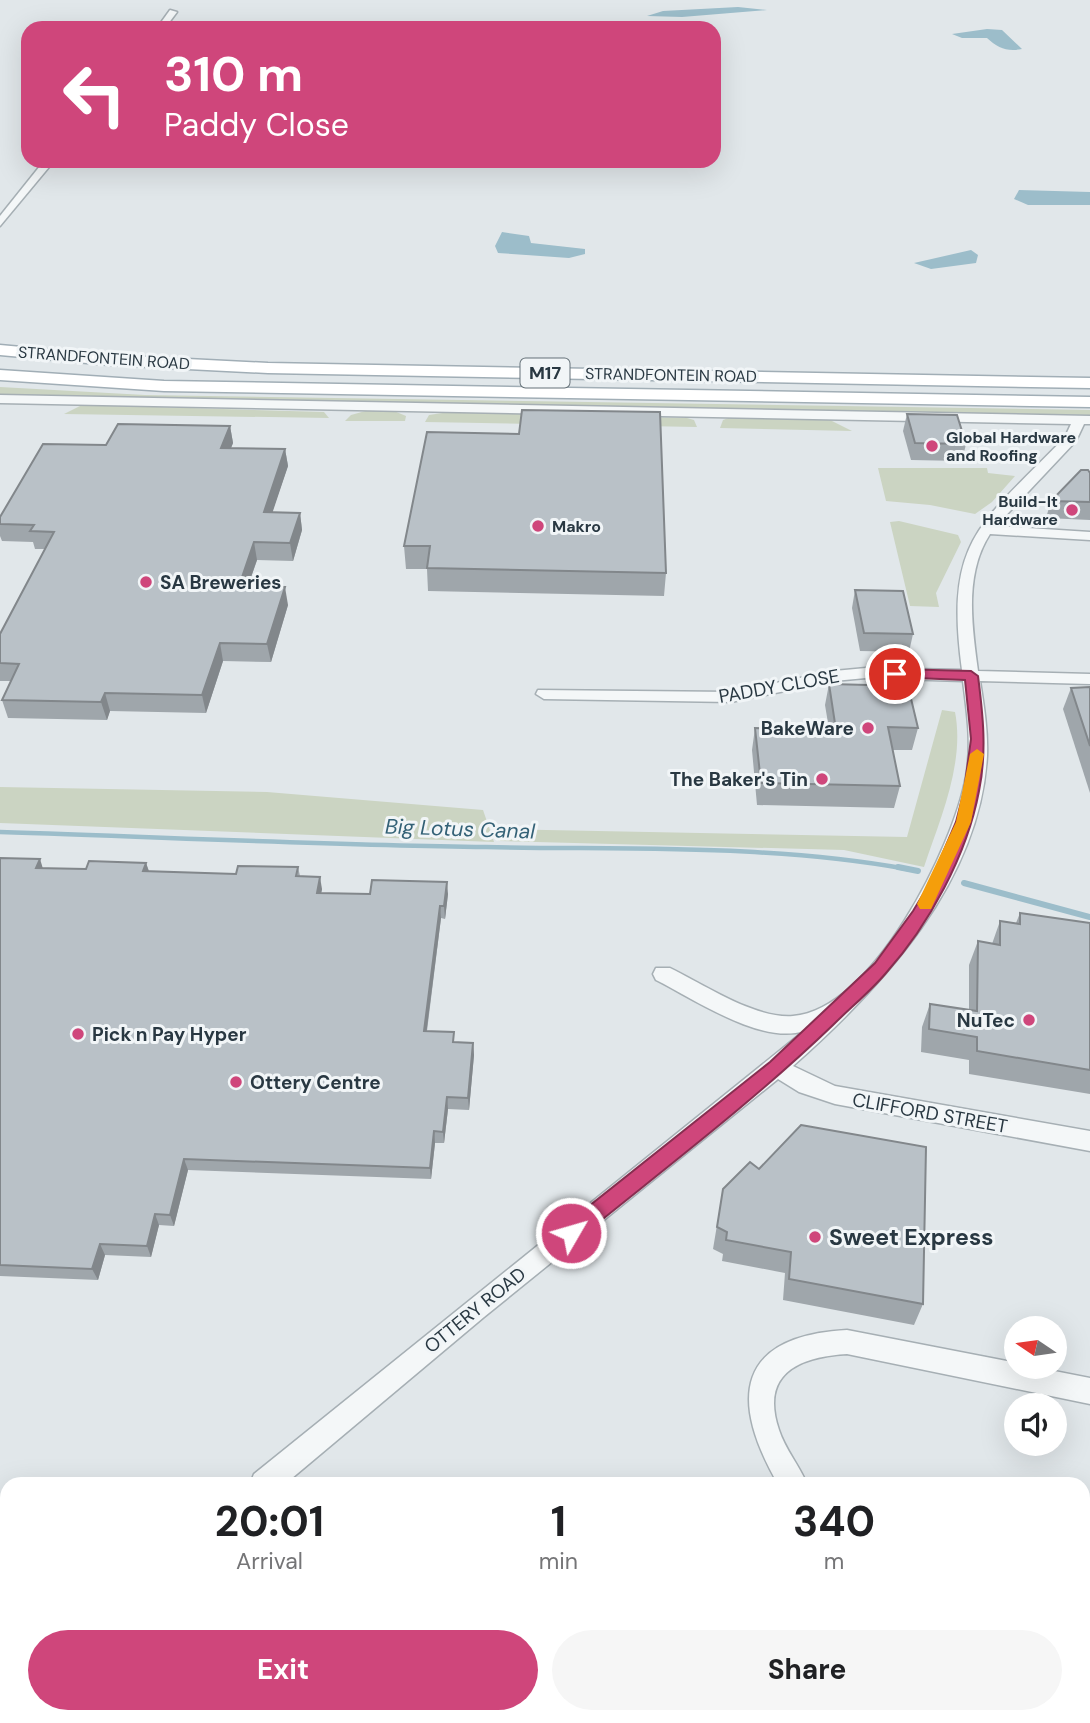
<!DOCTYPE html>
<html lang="en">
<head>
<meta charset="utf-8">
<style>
	:root { --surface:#fff; --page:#f6f6f6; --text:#202124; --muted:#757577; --accent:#cf467b }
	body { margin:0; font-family:"DM Sans",sans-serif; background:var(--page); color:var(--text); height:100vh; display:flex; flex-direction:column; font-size:26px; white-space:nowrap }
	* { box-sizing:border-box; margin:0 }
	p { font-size:23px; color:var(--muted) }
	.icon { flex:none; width:38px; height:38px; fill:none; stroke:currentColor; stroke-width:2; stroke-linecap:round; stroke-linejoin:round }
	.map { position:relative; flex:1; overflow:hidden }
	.details { position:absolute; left:0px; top:1477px; width:1090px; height:247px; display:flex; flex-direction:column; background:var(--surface); border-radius:21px 21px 0 0; box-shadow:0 7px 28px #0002 }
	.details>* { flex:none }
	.hud { position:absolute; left:21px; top:21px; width:700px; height:147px; border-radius:21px; box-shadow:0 7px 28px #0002; background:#cf467b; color:#fff; overflow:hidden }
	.needle { width:46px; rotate:283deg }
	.buttons { position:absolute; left:1004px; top:1316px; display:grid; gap:14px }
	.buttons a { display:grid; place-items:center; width:63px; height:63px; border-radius:50%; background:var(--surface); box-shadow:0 7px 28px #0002; font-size:35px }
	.pin { position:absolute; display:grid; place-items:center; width:60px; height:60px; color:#fff; margin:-30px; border:4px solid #fff; border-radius:50%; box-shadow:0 2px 7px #0007 }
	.me { position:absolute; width:77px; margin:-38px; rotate:52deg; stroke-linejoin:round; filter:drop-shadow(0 0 5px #0008) }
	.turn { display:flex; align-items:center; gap:24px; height:147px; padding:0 28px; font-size:32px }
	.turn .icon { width:91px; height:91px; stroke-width:2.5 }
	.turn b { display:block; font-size:49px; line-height:60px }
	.eta { display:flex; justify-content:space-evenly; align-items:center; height:119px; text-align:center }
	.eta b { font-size:42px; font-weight:700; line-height:49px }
	.primary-button { display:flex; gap:14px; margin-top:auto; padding:14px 28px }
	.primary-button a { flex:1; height:80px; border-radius:42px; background:var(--accent); color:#fff; font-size:28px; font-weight:700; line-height:80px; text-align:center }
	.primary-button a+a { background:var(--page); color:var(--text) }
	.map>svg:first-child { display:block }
	.green { fill:#cbd4c2 }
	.water { fill:#9cbdca }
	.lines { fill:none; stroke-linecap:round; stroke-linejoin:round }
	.stream-far1 { stroke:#9cbdca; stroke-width:4.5 }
	.stream { stroke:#9cbdca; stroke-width:6 }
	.minor-casing { stroke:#a6afb4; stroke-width:3 }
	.major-casing { stroke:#a1aeb6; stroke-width:3 }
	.minor { fill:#f4f7f8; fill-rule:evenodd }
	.major { fill:#fff; fill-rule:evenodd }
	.wall { fill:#9fa6ab }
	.shaded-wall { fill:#82878b }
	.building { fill:#b9c1c7; stroke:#82878b; stroke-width:2 }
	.route { fill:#cf467b; stroke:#872e50; stroke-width:2 }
	.slow { fill:#f59e0b }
	.poi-dot { fill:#cf467b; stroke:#f1f5f7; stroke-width:2.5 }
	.labels { text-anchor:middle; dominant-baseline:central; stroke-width:6; stroke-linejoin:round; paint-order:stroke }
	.far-street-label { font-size:16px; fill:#293842; stroke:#f1f5f7 }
	.far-poi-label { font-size:16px; font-weight:bold; fill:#293842; stroke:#f1f5f7; text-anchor:start }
	.shield { fill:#f1f5f7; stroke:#657178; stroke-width:2 }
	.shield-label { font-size:18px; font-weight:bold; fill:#293842 }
	.poi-label { font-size:19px; font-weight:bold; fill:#293842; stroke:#f1f5f7; text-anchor:start }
	.street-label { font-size:19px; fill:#293842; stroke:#f1f5f7 }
	.water-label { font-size:21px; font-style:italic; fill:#336176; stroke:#f1f5f7 }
	.near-poi-label { font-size:23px; font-weight:bold; fill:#293842; stroke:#f1f5f7; text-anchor:start }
</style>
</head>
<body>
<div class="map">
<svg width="1090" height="1723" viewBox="0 0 1090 1723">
	<rect width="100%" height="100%" fill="#e1e7ea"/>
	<g class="green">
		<path d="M 0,387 L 145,395 L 1090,410 L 1090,415 L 0,395 Z"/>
		<path d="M 92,405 L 324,412 L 329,418 L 64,414 L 80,406 Z"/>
		<path d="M 369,410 L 394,411 L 406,416 L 405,421 L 345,421 L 351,415 Z"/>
		<path d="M 449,412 L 687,418 L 694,420 L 697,427 L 425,422 L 429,415 Z"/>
		<path d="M 731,417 L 830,420 L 852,431 L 720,428 L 723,420 Z"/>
		<path d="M 878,468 L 987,468 L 988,473 L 1015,476 L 992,502 L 975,514 L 930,505 L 886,501 Z"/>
		<path d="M 899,521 L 958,535 L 961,542 L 936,593 L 939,607 L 910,606 L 890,522 Z"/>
		<path d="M 942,710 L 955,712 C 965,763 940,819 924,867 L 844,850 L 498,841 L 493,829 L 907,837 Z"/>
		<path d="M 0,787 L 267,792 L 483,810 L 494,842 L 0,823 Z"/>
	</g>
	<g class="water">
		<path d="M 738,7 L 767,10 L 682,17 L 647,16 L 663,11 Z"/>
		<path d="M 987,29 L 1002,30 L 1022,49 C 1007,52 998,48 987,38 L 962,38 L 952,34 Z"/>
		<path d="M 1019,190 L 1090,192 L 1090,205 L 1028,205 L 1014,199 Z"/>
		<path d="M 502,232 L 529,236 L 531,243 L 585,249 L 585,254 L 569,258 L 498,253 L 495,246 Z"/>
		<path d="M 971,250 L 978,255 L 976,263 L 931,269 L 914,263 Z"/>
	</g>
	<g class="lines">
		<path class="stream-far1" d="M 0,832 C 162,837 324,845 486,847 C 626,850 769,844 907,869"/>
		<g class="stream">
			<path d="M 898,867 L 918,871"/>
			<path d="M 964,883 L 1090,917"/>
		</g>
		<defs>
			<g id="minor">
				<path d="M 170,10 L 177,12 L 165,28 L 157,28 Z"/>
				<path d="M 44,161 L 54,161 L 0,226 L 0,216 Z"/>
				<path d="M 0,395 L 1090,416 L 1090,424 L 1084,424 L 1076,441 L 996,526 L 1090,532 L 1090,540 L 990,534 C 964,574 972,626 978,671 L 1090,674 L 1090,684 L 980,681 C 984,706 988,731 987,756 C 980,882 883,986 793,1066 L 835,1086 L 1090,1131 L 1090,1151 L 835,1104 L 799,1092 L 778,1079 L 484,1317 L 285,1484 L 250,1484 L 254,1474 L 804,1031 C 761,1045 694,999 656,980 L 653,974 L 656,968 L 670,968 C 705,985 755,1019 793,1016 C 872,1011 954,846 966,776 C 972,744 967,713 963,681 L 866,678 L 834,681 L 731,702 L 544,699 L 536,694 L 538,690 L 731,692 L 834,671 L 866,668 L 962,670 C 944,537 981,525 1065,437 L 1071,424 L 0,403 Z"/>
				<path d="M 847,1330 L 1017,1363 L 1017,1367 L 1034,1367 L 1090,1378 L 1090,1404 L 847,1354 C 798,1357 760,1374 779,1430 C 785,1449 799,1465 807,1484 L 778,1484 C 729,1399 736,1336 847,1330 Z"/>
				<path d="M 7,1680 L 7,1713 L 0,1716 L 0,1683 Z"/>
				<path d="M 938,1717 L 978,1717 L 980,1723 L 940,1723 Z"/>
			</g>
			<g id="major">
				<path d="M 0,345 L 109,355 L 268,363 L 1090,378 L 1090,388 L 268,373 L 109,365 L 0,355 Z"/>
				<path d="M 0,370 L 164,381 L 1090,397 L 1090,407 L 164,391 L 0,380 Z"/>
			</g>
		</defs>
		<use href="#minor" class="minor-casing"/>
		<use href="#major" class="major-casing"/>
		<use href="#minor" class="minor"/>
		<use href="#major" class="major"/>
	</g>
	<g class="wall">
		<path d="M 907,414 L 966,444 L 962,461 L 911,460 L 903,431 Z"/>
		<path d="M 230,426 L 233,443 L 231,448 L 285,449 L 288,466 L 272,512 L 300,513 L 302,530 L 293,561 L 257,560 L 248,586 L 288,605 L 271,662 L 223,661 L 206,713 L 110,711 L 107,720 L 8,718 L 2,700 L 11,681 L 0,681 L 0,634 L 45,549 L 35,549 L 33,542 L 2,541 L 0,536 L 0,517 L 106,445 Z"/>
		<path d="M 427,432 L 666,573 L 664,596 L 428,591 L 427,569 L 406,569 L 404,546 Z"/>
		<path d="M 1090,473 L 1090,520 L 1046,518 L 1051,501 Z"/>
		<path d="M 855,590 L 913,634 L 909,652 L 860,651 L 852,608 Z"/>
		<path d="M 829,684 L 918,728 L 912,750 L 892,750 L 900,786 L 894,808 L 757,805 L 752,750 L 755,728 L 829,729 L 825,705 Z"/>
		<path d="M 1090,687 L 1090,793 L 1063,709 L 1071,688 Z"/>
		<path d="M 0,858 L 43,868 L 86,869 L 146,863 L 149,871 L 236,874 L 298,867 L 300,876 L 322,889 L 321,893 L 448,894 L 445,919 L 441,918 L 427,1031 L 455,1042 L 473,1043 L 474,1055 L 469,1110 L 448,1109 L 444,1143 L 435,1143 L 431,1179 L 188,1170 L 174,1226 L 159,1225 L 151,1257 L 105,1255 L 98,1280 L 0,1276 Z"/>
		<path d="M 1020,913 L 1090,923 L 1090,1094 L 969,1074 L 969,1060 L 921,1052 L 922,1027 L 930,1004 L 969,1010 L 969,965 L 978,941 L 992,944 L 1000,921 L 1016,923 Z"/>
		<path d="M 723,1189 L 923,1304 L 914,1325 L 783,1300 L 785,1273 L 722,1261 L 723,1254 L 713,1249 Z"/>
	</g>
	<g class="shaded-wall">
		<path d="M 230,426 L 233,443 L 224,465 L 221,448 Z"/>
		<path d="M 285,449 L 288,466 L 267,529 L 264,512 Z"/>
		<path d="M 300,513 L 302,530 L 293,561 L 290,543 Z"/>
		<path d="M 254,542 L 257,560 L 242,603 L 239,586 Z"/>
		<path d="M 285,587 L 288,605 L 271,662 L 267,644 Z"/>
		<path d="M 220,643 L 223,661 L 206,713 L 202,695 Z"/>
		<path d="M 105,693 L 110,711 L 107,720 L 101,702 Z"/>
		<path d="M 40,859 L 44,872 L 36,868 Z"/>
		<path d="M 146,863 L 150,875 L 143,871 Z"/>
		<path d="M 320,877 L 322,889 L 319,905 L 317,893 Z"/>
		<path d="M 447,882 L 448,894 L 445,919 L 444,906 Z"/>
		<path d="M 440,906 L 441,918 L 425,1043 L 424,1031 Z"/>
		<path d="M 473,1043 L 474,1055 L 469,1110 L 468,1098 Z"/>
		<path d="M 447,1097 L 448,1109 L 444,1143 L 443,1132 Z"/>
		<path d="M 434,1131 L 435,1143 L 431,1179 L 430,1168 Z"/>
		<path d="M 184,1159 L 188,1170 L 174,1226 L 170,1215 Z"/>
		<path d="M 155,1214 L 159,1225 L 151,1257 L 147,1246 Z"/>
		<path d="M 100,1244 L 105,1255 L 98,1280 L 92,1269 Z"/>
	</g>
	<g class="building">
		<path d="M 522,410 L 660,412 L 666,573 L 427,568 L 430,546 L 404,546 L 427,432 L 519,434 Z"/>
		<path d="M 907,414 L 957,415 L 966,444 L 915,443 Z"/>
		<path d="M 118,424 L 230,426 L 221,448 L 285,449 L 264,512 L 300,513 L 290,543 L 254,542 L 239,586 L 285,587 L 267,644 L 220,643 L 202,695 L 105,693 L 101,702 L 2,700 L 19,664 L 0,663 L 0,634 L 54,532 L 30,531 L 34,525 L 0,524 L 0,517 L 43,444 L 106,445 Z"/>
		<path d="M 1081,470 L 1088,470 L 1090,473 L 1090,502 L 1051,501 Z"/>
		<path d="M 855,590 L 903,591 L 913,634 L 864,633 Z"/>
		<path d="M 829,684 L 908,686 L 918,728 L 888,727 L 900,786 L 761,783 L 755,728 L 836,730 Z"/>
		<path d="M 1090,687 L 1090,746 L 1071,688 Z"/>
		<path d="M 0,858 L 40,859 L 36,868 L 86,869 L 89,861 L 146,863 L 143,871 L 236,874 L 238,866 L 298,867 L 296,876 L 320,877 L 317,893 L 370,894 L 372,880 L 447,882 L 444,906 L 440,906 L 424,1031 L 454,1032 L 453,1042 L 473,1043 L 468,1098 L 447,1097 L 443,1132 L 434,1131 L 430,1168 L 184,1159 L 170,1215 L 155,1214 L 147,1246 L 100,1244 L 92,1269 L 0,1265 Z"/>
		<path d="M 1020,913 L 1090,923 L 1090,1070 L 977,1051 L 977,1037 L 929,1029 L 930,1004 L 977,1011 L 978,941 L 1000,945 L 1000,921 L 1020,924 Z"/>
		<path d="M 801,1125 L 926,1147 L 923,1304 L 789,1279 L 791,1252 L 726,1240 L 727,1232 L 717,1227 L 723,1189 L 750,1162 L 759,1169 Z"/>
		<rect x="490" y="1717" width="214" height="6"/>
	</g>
	<path class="route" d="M 895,669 L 971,671 L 978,676 C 983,715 987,752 979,791 C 967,855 929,925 886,973 C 870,992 850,1008 833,1025 C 753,1102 664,1169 578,1239 L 571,1242 L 564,1239 L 561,1233 L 564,1226 L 770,1062 L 875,963 L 913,911 L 930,883 L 956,822 L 964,791 L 971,739 L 965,680 L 890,677 L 890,671 Z"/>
	<path class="slow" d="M 977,749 L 984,754 L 971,822 L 931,909 L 920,909 L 917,904 L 956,822 L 970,754 Z"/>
	<g class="poi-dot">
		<circle cx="932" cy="446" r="7"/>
		<circle cx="1072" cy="510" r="7"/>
		<circle cx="538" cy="526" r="7"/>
		<circle cx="146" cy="582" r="7"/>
		<circle cx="868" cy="728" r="7"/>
		<circle cx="822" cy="779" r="7"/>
		<circle cx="1029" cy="1020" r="7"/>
		<circle cx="78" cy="1034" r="7"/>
		<circle cx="236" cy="1082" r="7"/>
		<circle cx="815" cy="1237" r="7"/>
	</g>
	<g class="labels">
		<g class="far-street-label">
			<text transform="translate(104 358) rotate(4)">STRANDFONTEIN ROAD</text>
			<text transform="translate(671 375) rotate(1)">STRANDFONTEIN ROAD</text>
		</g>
		<g class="far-poi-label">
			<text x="946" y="437">Global Hardware<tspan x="946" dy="18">and Roofing</tspan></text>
			<text x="1058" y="501" text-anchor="end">Build-It<tspan x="1058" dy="18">Hardware</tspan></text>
			<text x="552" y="526">Makro</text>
		</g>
		<rect class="shield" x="520.5" y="358.5" width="49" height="29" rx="5"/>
		<g class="shield-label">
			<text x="545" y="373">M17</text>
		</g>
		<g class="poi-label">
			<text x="160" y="582">SA Breweries</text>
			<text x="854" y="728" text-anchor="end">BakeWare</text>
			<text x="808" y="779" text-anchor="end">The Baker's Tin</text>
			<text x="1015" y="1020" text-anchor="end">NuTec</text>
			<text x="92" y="1034">Pick n Pay Hyper</text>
			<text x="250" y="1082">Ottery Centre</text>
		</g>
		<g class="street-label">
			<text transform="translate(779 686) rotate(-10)">PADDY CLOSE</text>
			<text transform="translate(930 1113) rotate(10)">CLIFFORD STREET</text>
			<text transform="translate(475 1310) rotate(-39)">OTTERY ROAD</text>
		</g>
		<g class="water-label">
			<text transform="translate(460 829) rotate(2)">Big Lotus Canal</text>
		</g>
		<g class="near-poi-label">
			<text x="829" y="1237">Sweet Express</text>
		</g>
	</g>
</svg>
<div class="buttons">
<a><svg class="needle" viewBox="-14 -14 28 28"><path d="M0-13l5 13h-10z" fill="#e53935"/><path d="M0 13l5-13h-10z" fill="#757577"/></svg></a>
<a><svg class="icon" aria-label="sound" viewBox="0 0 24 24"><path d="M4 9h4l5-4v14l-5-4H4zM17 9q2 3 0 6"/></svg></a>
</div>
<div class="pin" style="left:895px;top:674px;background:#d93025"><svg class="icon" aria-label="arrive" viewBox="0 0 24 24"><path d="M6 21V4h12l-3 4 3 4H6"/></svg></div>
<svg class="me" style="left:571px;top:1233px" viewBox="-20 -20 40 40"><circle r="17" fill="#cf467b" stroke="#fff" stroke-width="3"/><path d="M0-11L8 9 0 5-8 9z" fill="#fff"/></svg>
<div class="hud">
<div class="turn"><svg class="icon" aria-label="left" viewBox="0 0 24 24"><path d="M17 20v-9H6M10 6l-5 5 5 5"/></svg><div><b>310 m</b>Paddy Close</div></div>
</div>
<section class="details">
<div class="eta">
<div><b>20:01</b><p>Arrival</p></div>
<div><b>1</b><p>min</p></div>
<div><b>340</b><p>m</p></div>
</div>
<div class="primary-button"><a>Exit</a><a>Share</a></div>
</section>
</div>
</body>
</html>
